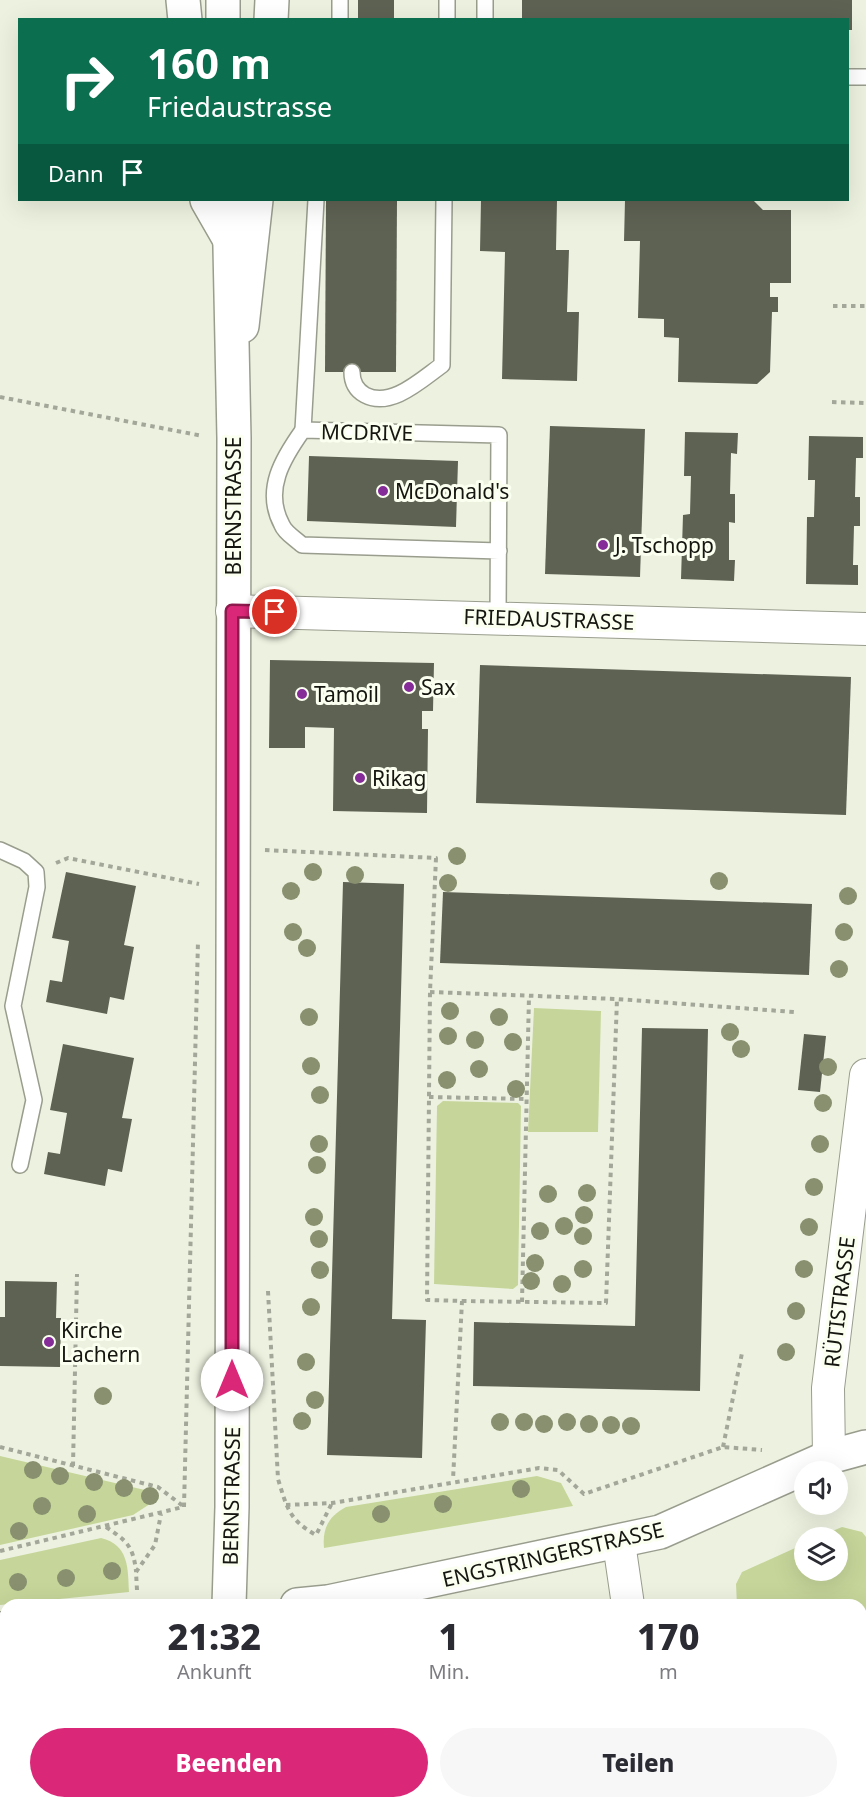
<!DOCTYPE html>
<html lang="de">
<head>
<meta charset="utf-8">
<style>
	:root { --surface:#fff; --page:#f7f7f7; --text:#2b2b33; --muted:#7c7c81; --accent:#db2777 }
	body { margin:0; font-family:"Noto Sans",sans-serif; background:var(--page); color:var(--text); height:100vh; display:flex; flex-direction:column; font-size:22px; white-space:nowrap }
	* { box-sizing:border-box; margin:0 }
	p { font-size:20px; color:var(--muted) }
	.icon { flex:none; width:33px; height:33px; fill:none; stroke:currentColor; stroke-width:2; stroke-linecap:round; stroke-linejoin:round }
	.map { position:relative; flex:1; overflow:hidden }
	.sheet { position:absolute; left:0px; top:1599px; width:867px; height:210px; display:flex; flex-direction:column; background:var(--surface); border-radius:18px 18px 0 0; box-shadow:0 6px 24px #0002 }
	.sheet>* { flex:none }
	.hud { position:absolute; left:18px; top:18px; width:831px; height:183px; border-radius:0px; box-shadow:0 6px 24px #0002; background:#0b6e4f; color:#fff; overflow:hidden }
	.buttons { position:absolute; left:794px; top:1461px; display:grid; gap:12px }
	.buttons a { display:grid; place-items:center; width:54px; height:54px; border-radius:50%; background:var(--surface); box-shadow:0 6px 24px #0002; font-size:30px }
	.pin { position:absolute; display:grid; place-items:center; width:51px; height:51px; color:#fff; margin:-26px; border:3px solid #fff; border-radius:50%; box-shadow:0 2px 6px #0007 }
	.me { position:absolute; width:66px; margin:-33px; rotate:0deg; stroke-linejoin:round; filter:drop-shadow(0 0 4px #0008) }
	.turn { display:flex; align-items:center; gap:21px; height:126px; padding:0 30px; font-size:27px }
	.turn .icon { width:78px; height:78px; stroke-width:2.5 }
	.turn b { display:block; font-size:42px; line-height:51px }
	.then { display:flex; align-items:center; height:57px; padding:0 30px; background:#0003; gap:12px; font-size:22px }
	.eta { display:flex; justify-content:space-evenly; align-items:center; height:102px; text-align:center }
	.eta b { font-size:36px; font-weight:800; line-height:42px }
	.action { display:flex; gap:12px; margin-top:auto; padding:12px 30px }
	.action a { flex:1; height:69px; border-radius:36px; background:var(--accent); color:#fff; font-size:24px; font-weight:800; line-height:69px; text-align:center }
	.action a+a { background:var(--page); color:var(--text) }
	.map>svg:first-child { display:block }
	.green { fill:#c6d69a }
	.building { fill:#5e6253 }
	.lines { fill:none; stroke-linecap:round; stroke-linejoin:round }
	.lane-casing { stroke:#999d8d; stroke-width:18 }
	.street-casing { stroke:#999d8d; stroke-width:34 }
	.secondary-casing { stroke:#999d8d; stroke-width:36 }
	.primary-casing { stroke:#999d8d; stroke-width:36 }
	.path { stroke:#a3a799; stroke-width:4; stroke-dasharray:4.5 4.5; stroke-linecap:butt }
	.lane { stroke:#fff; stroke-width:15 }
	.street { stroke:#fff; stroke-width:32 }
	.secondary { stroke:#fff; stroke-width:33 }
	.primary { stroke:#fff; stroke-width:33 }
	.tree { fill:#88906f }
	.route-casing { stroke:#8e194d; stroke-width:15 }
	.route { stroke:#db2777; stroke-width:10 }
	.poi-dot { fill:#852c99; stroke:#fafff0; stroke-width:2 }
	.labels { text-anchor:middle; dominant-baseline:central; stroke-width:6; stroke-linejoin:round; paint-order:stroke }
	.street-label { font-size:21px; fill:#151610; stroke:#fafff0 }
	.poi-label { font-size:21px; fill:#151610; stroke:#fafff0; text-anchor:start }
</style>
</head>
<body>
<div class="map">
<svg width="866" height="1809" viewBox="0 0 866 1809">
	<rect width="100%" height="100%" fill="#edf2e0"/>
	<g class="green">
		<path d="M 534,1008 L 601,1011 L 598,1132 L 528,1132 Z"/>
		<path d="M 443,1101 L 518,1103 L 521,1106 L 518,1285 L 513,1289 L 434,1284 L 437,1106 Z"/>
		<path d="M 0,1456 L 149,1491 L 159,1498 L 133,1515 L 0,1545 Z"/>
		<path d="M 537,1476 L 561,1483 L 573,1506 L 324,1548 C 322,1528 329,1516 346,1507 Z"/>
		<path d="M 842,1527 L 862,1532 L 866,1537 L 866,1649 L 861,1650 L 861,1605 L 737,1605 L 736,1584 L 742,1572 L 804,1544 L 804,1570 L 837,1570 L 837,1538 L 818,1537 Z"/>
		<path d="M 101,1538 C 129,1545 128,1568 129,1592 L 0,1605 L 0,1560 Z"/>
		<path d="M 0,1694 L 6,1694 L 6,1803 L 185,1803 L 185,1809 L 0,1809 Z"/>
	</g>
	<g class="building">
		<rect x="358" y="0" width="36" height="20"/>
		<path d="M 522,0 L 852,0 L 852,30 L 848,30 L 848,20 L 522,20 Z"/>
		<path d="M 326,200 L 397,200 L 396,372 L 325,372 Z"/>
		<path d="M 481,200 L 557,200 L 556,250 L 569,250 L 567,312 L 579,312 L 577,381 L 502,379 L 505,252 L 480,251 Z"/>
		<path d="M 625,200 L 753,200 L 763,210 L 791,210 L 791,283 L 770,283 L 770,297 L 778,297 L 778,312 L 772,312 L 770,372 L 757,384 L 678,382 L 679,338 L 664,337 L 664,319 L 638,318 L 640,241 L 624,241 Z"/>
		<path d="M 550,426 L 645,429 L 640,577 L 545,574 Z"/>
		<path d="M 685,432 L 738,433 L 737,454 L 731,453 L 730,494 L 735,494 L 735,523 L 729,522 L 729,560 L 735,560 L 734,581 L 681,579 L 683,515 L 690,514 L 691,476 L 684,476 Z"/>
		<path d="M 809,436 L 863,437 L 863,458 L 856,458 L 855,497 L 860,497 L 860,526 L 854,526 L 853,565 L 858,565 L 858,585 L 806,584 L 807,517 L 814,517 L 815,480 L 808,480 Z"/>
		<path d="M 309,456 L 458,461 L 456,527 L 307,521 Z"/>
		<path d="M 270,660 L 434,663 L 433,711 L 422,711 L 422,729 L 428,729 L 427,813 L 333,811 L 334,728 L 305,727 L 305,748 L 269,748 Z"/>
		<path d="M 480,665 L 851,677 L 846,815 L 476,803 Z"/>
		<path d="M 66,872 L 136,886 L 124,945 L 134,947 L 124,1000 L 110,997 L 107,1014 L 46,1002 L 50,980 L 62,982 L 69,941 L 52,938 Z"/>
		<path d="M 343,882 L 404,884 L 392,1319 L 426,1320 L 422,1458 L 327,1455 Z"/>
		<path d="M 443,892 L 812,904 L 809,975 L 440,963 Z"/>
		<path d="M 642,1028 L 708,1029 L 700,1391 L 473,1386 L 474,1322 L 635,1326 Z"/>
		<path d="M 804,1034 L 826,1036 L 820,1092 L 798,1090 Z"/>
		<path d="M 63,1044 L 134,1058 L 122,1118 L 132,1119 L 122,1172 L 108,1169 L 105,1186 L 44,1174 L 48,1152 L 60,1154 L 67,1113 L 50,1110 Z"/>
		<path d="M 5,1281 L 57,1282 L 56,1318 L 61,1318 L 60,1367 L 0,1366 L 0,1317 L 5,1317 Z"/>
		<path d="M 866,1702 L 866,1809 L 787,1809 L 787,1803 L 861,1803 L 861,1703 Z"/>
	</g>
	<g class="lines">
		<defs>
			<g id="lane">
				<path d="M 340,20 L 340,0"/>
				<path d="M 447,20 L 447,0"/>
				<path d="M 485,20 L 485,0"/>
				<path d="M 848,77 L 866,77"/>
				<path d="M 352,372 C 352,382 356,390 365,395 C 391,409 422,379 442,365 L 444,200"/>
				<path d="M 303,430 L 316,200"/>
				<path d="M 498,617 L 499,435 L 303,430 C 283,458 263,490 282,525 C 285,533 296,539 302,545 L 499,551"/>
				<path d="M 0,850 L 24,861 L 36,872 L 37,887 L 13,1006 L 34,1100 L 20,1165"/>
			</g>
			<g id="street">
				<path d="M 232,611 L 866,629"/>
				<path d="M 829,1457 L 828,1388 L 866,1075"/>
				<path d="M 619,1543 L 628,1605"/>
				<path d="M 650,1803 L 651,1809"/>
			</g>
			<g id="secondary">
				<path d="M 183,0 L 185,20"/>
				<path d="M 271,20 L 272,0"/>
				<path d="M 207,200 L 230,240"/>
				<path d="M 242,326 L 256,200"/>
				<path d="M 297,1605 L 328,1602 L 660,1532 L 829,1457 L 866,1447"/>
				<path d="M 0,1629 L 6,1629"/>
			</g>
			<g id="primary">
				<path d="M 223,0 L 223,20"/>
				<path d="M 229,200 L 234,438 L 232,1507 L 229,1605"/>
				<path d="M 225,1809 L 225,1803"/>
			</g>
		</defs>
		<use href="#lane" class="lane-casing"/>
		<use href="#street" class="street-casing"/>
		<use href="#secondary" class="secondary-casing"/>
		<use href="#primary" class="primary-casing"/>
		<g class="path">
			<path d="M 833,306 L 866,306"/>
			<path d="M 0,397 L 203,436"/>
			<path d="M 832,402 L 866,403"/>
			<path d="M 265,850 L 436,858 L 430,992 L 427,1300 L 462,1301 L 453,1480"/>
			<path d="M 56,863 L 68,858 L 199,884"/>
			<path d="M 430,992 L 617,999"/>
			<path d="M 429,1097 L 527,1099"/>
			<path d="M 268,1291 L 278,1479 C 287,1508 289,1520 316,1535 L 332,1503"/>
			<path d="M 462,1301 L 606,1303 L 617,999 L 794,1012"/>
			<path d="M 522,1302 L 529,996"/>
			<path d="M 0,1447 L 158,1487 L 183,1506"/>
			<path d="M 723,1447 L 742,1353"/>
			<path d="M 73,1466 L 77,1274"/>
			<path d="M 286,1505 L 332,1503 L 539,1468 L 558,1470 L 584,1494 L 723,1447 L 762,1450"/>
			<path d="M 184,1507 L 198,941"/>
			<path d="M 106,1527 C 127,1541 133,1546 136,1571"/>
			<path d="M 0,1551 L 183,1507"/>
			<path d="M 137,1590 L 136,1572 L 155,1545 L 161,1514"/>
			<path d="M 861,1662 L 866,1661"/>
			<path d="M 0,1744 L 6,1738"/>
			<path d="M 278,1809 L 279,1803"/>
		</g>
		<use href="#lane" class="lane"/>
		<use href="#street" class="street"/>
		<use href="#secondary" class="secondary"/>
		<use href="#primary" class="primary"/>
	</g>
	<g class="tree">
		<circle cx="457" cy="856" r="9"/>
		<circle cx="313" cy="872" r="9"/>
		<circle cx="355" cy="875" r="9"/>
		<circle cx="719" cy="881" r="9"/>
		<circle cx="448" cy="883" r="9"/>
		<circle cx="291" cy="891" r="9"/>
		<circle cx="848" cy="896" r="9"/>
		<circle cx="293" cy="932" r="9"/>
		<circle cx="844" cy="932" r="9"/>
		<circle cx="307" cy="948" r="9"/>
		<circle cx="839" cy="969" r="9"/>
		<circle cx="450" cy="1011" r="9"/>
		<circle cx="309" cy="1017" r="9"/>
		<circle cx="499" cy="1017" r="9"/>
		<circle cx="730" cy="1032" r="9"/>
		<circle cx="448" cy="1036" r="9"/>
		<circle cx="475" cy="1040" r="9"/>
		<circle cx="513" cy="1042" r="9"/>
		<circle cx="741" cy="1049" r="9"/>
		<circle cx="311" cy="1066" r="9"/>
		<circle cx="828" cy="1067" r="9"/>
		<circle cx="479" cy="1069" r="9"/>
		<circle cx="447" cy="1080" r="9"/>
		<circle cx="516" cy="1089" r="9"/>
		<circle cx="320" cy="1095" r="9"/>
		<circle cx="823" cy="1103" r="9"/>
		<circle cx="319" cy="1144" r="9"/>
		<circle cx="820" cy="1144" r="9"/>
		<circle cx="317" cy="1165" r="9"/>
		<circle cx="814" cy="1187" r="9"/>
		<circle cx="587" cy="1193" r="9"/>
		<circle cx="548" cy="1194" r="9"/>
		<circle cx="584" cy="1215" r="9"/>
		<circle cx="314" cy="1217" r="9"/>
		<circle cx="564" cy="1226" r="9"/>
		<circle cx="809" cy="1227" r="9"/>
		<circle cx="540" cy="1231" r="9"/>
		<circle cx="583" cy="1236" r="9"/>
		<circle cx="319" cy="1239" r="9"/>
		<circle cx="535" cy="1263" r="9"/>
		<circle cx="583" cy="1269" r="9"/>
		<circle cx="804" cy="1269" r="9"/>
		<circle cx="320" cy="1270" r="9"/>
		<circle cx="531" cy="1281" r="9"/>
		<circle cx="562" cy="1284" r="9"/>
		<circle cx="311" cy="1307" r="9"/>
		<circle cx="796" cy="1311" r="9"/>
		<circle cx="786" cy="1352" r="9"/>
		<circle cx="306" cy="1362" r="9"/>
		<circle cx="103" cy="1396" r="9"/>
		<circle cx="315" cy="1400" r="9"/>
		<circle cx="302" cy="1421" r="9"/>
		<circle cx="500" cy="1422" r="9"/>
		<circle cx="524" cy="1422" r="9"/>
		<circle cx="567" cy="1422" r="9"/>
		<circle cx="544" cy="1424" r="9"/>
		<circle cx="589" cy="1424" r="9"/>
		<circle cx="611" cy="1425" r="9"/>
		<circle cx="631" cy="1426" r="9"/>
		<circle cx="33" cy="1470" r="9"/>
		<circle cx="60" cy="1476" r="9"/>
		<circle cx="94" cy="1482" r="9"/>
		<circle cx="124" cy="1488" r="9"/>
		<circle cx="521" cy="1489" r="9"/>
		<circle cx="150" cy="1496" r="9"/>
		<circle cx="443" cy="1504" r="9"/>
		<circle cx="42" cy="1506" r="9"/>
		<circle cx="87" cy="1514" r="9"/>
		<circle cx="381" cy="1514" r="9"/>
		<circle cx="19" cy="1531" r="9"/>
		<circle cx="112" cy="1571" r="9"/>
		<circle cx="66" cy="1578" r="9"/>
		<circle cx="18" cy="1582" r="9"/>
	</g>
	<g class="lines">
		<defs>
			<path id="route" d="M 232,1380 L 232,611 L 275,612"/>
		</defs>
		<use href="#route" class="route-casing"/>
		<use href="#route" class="route"/>
	</g>
	<g class="poi-dot">
		<circle cx="383" cy="491" r="6"/>
		<circle cx="603" cy="545" r="6"/>
		<circle cx="409" cy="687" r="6"/>
		<circle cx="302" cy="694" r="6"/>
		<circle cx="360" cy="778" r="6"/>
		<circle cx="49" cy="1342" r="6"/>
	</g>
	<g class="labels">
		<g class="street-label">
			<text transform="translate(367 432) rotate(1)">MCDRIVE</text>
			<text transform="translate(233 506) rotate(-90)">BERNSTRASSE</text>
			<text transform="translate(549 619) rotate(2)">FRIEDAUSTRASSE</text>
			<text transform="translate(839 1302) rotate(-83)">RÜTISTRASSE</text>
			<text transform="translate(231 1496) rotate(-89)">BERNSTRASSE</text>
			<text transform="translate(553 1554) rotate(-13)">ENGSTRINGERSTRASSE</text>
		</g>
		<g class="poi-label">
			<text x="395" y="491">McDonald's</text>
			<text x="615" y="545">J. Tschopp</text>
			<text x="421" y="687">Sax</text>
			<text x="314" y="694">Tamoil</text>
			<text x="372" y="778">Rikag</text>
			<text x="61" y="1330">Kirche<tspan x="61" dy="24">Lachern</tspan></text>
		</g>
	</g>
</svg>
<div class="buttons">
<a><svg class="icon" aria-label="sound" viewBox="0 0 24 24"><path d="M4 9h4l5-4v14l-5-4H4zM17 9q2 3 0 6"/></svg></a>
<a><svg class="icon" aria-label="layers" viewBox="0 0 24 24"><path d="M12 4l9 5-9 5-9-5zM3 14l9 5 9-5"/></svg></a>
</div>
<div class="pin" style="left:275px;top:612px;background:#d93025"><svg class="icon" aria-label="arrive" viewBox="0 0 24 24"><path d="M6 21V4h12l-3 4 3 4H6"/></svg></div>
<svg class="me" style="left:232px;top:1380px" viewBox="-20 -20 40 40"><circle r="19" fill="#fff"/><path d="M0-13L10 11 0 6-10 11z" fill="#db2777"/></svg>
<div class="hud">
<div class="turn"><svg class="icon" aria-label="right" viewBox="0 0 24 24"><path d="M7 20v-9h11M14 6l5 5-5 5"/></svg><div><b>160 m</b>Friedaustrasse</div></div>
<div class="then">Dann<svg class="icon" aria-label="arrive" viewBox="0 0 24 24"><path d="M6 21V4h12l-3 4 3 4H6"/></svg></div>
</div>
<section class="sheet">
<div class="eta">
<div><b>21:32</b><p>Ankunft</p></div>
<div><b>1</b><p>Min.</p></div>
<div><b>170</b><p>m</p></div>
</div>
<div class="action"><a>Beenden</a><a>Teilen</a></div>
</section>
</div>
</body>
</html>
